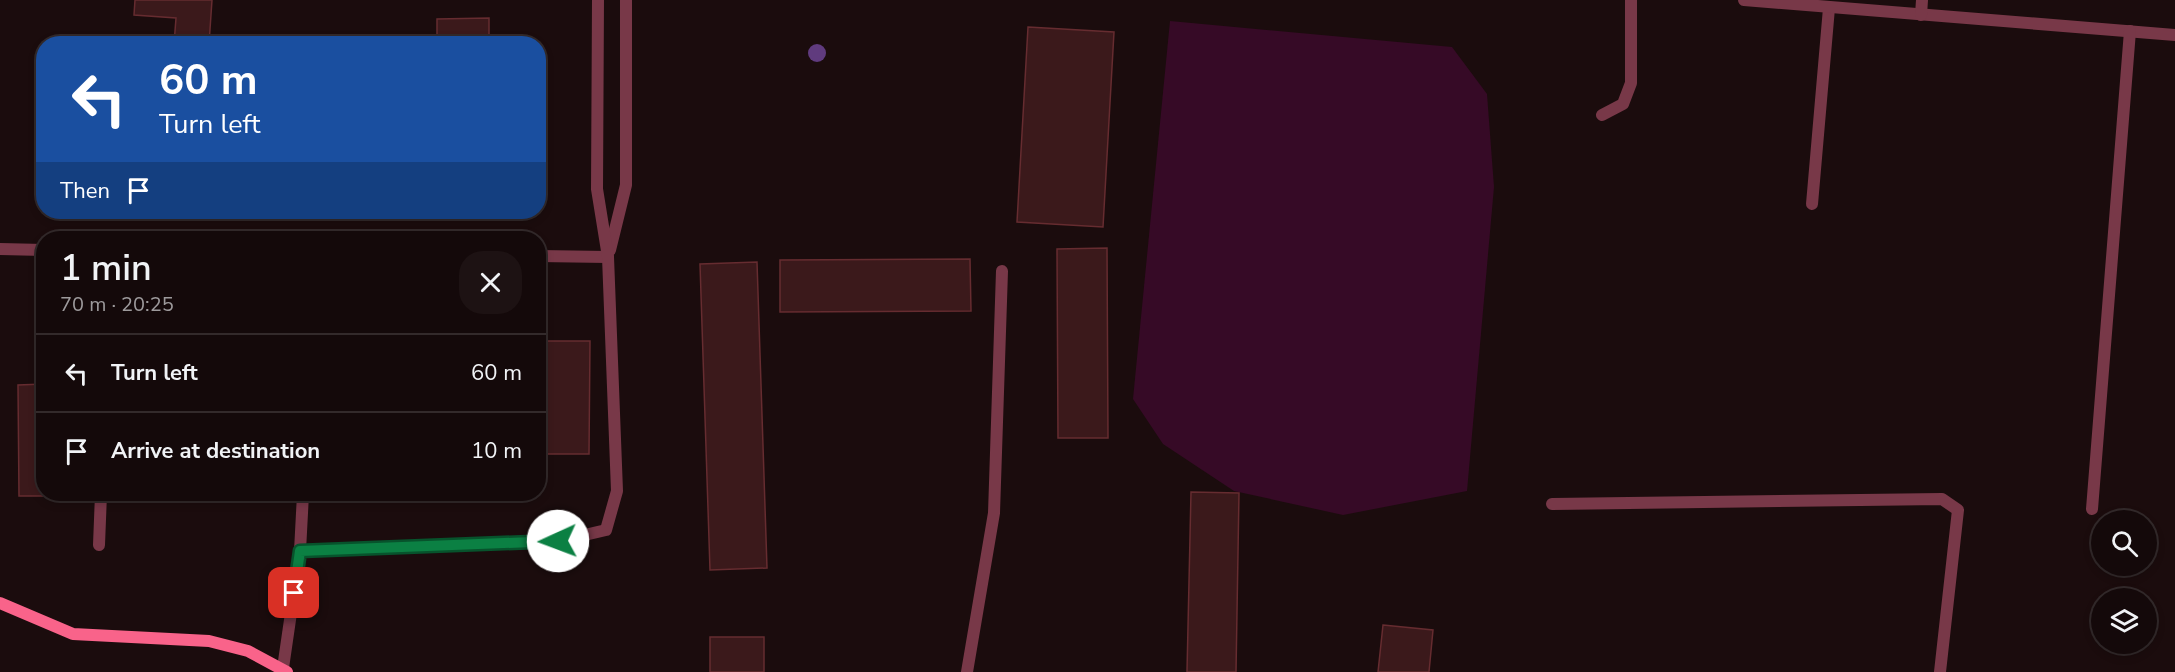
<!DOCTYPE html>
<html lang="en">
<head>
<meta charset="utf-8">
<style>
	:root { --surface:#14090a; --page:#1d1213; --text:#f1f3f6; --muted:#9d9a9c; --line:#332a2b }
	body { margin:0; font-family:"Nunito Sans",sans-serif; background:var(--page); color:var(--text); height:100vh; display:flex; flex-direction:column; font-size:22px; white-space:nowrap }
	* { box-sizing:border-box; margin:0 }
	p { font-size:20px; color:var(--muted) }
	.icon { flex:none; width:33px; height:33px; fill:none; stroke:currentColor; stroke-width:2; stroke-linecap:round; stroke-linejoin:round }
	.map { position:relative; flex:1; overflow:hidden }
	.sheet { position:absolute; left:36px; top:231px; width:510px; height:270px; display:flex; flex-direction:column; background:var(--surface); border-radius:24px; box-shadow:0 3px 9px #0003,0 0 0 2px var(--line) }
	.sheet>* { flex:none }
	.hud { position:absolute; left:36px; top:36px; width:510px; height:183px; border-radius:24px; box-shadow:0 3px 9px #0003,0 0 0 2px var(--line); background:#1a4fa0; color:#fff; overflow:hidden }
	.controls { position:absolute; left:2091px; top:510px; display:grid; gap:12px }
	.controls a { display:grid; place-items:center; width:66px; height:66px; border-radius:50%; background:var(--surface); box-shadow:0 3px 9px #0003,0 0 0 2px var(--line); font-size:30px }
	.pin { position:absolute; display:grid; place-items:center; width:51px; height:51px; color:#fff; margin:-26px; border-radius:12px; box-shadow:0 3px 9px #0006 }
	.me { position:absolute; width:66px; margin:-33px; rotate:268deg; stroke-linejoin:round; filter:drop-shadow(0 0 4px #0008) }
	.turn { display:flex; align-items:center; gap:21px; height:126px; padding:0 24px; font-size:27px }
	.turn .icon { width:78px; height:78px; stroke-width:2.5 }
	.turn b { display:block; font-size:42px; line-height:51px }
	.then { display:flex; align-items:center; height:57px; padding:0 24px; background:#0003; gap:12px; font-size:22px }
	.round { display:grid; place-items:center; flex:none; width:63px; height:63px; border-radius:24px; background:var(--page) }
	.overview { display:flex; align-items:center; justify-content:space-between; height:102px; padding:0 24px }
	h1 { font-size:36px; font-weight:600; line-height:45px }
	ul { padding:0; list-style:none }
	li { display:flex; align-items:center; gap:18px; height:78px; padding:0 24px; border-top:2px solid var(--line) }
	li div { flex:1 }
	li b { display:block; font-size:22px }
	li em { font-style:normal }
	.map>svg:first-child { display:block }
	.water { fill:#360a26 }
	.building { fill:#3b191b; stroke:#662c30; stroke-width:1.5 }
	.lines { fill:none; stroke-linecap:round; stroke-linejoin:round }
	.service { stroke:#783848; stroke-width:12 }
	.minor { stroke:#783848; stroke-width:12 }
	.secondary { stroke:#f9638a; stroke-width:12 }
	.tree { fill:#603b7e }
	.route-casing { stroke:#07532c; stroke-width:15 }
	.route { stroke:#0b8043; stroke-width:10 }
</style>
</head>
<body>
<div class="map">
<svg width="2175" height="672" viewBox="0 0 2175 672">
	<rect width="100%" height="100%" fill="#1b0c0d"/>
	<path class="water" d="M 1170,21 L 1452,47 L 1487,94 L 1494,187 L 1467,491 L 1343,515 L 1234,491 L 1163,444 L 1133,399 Z"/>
	<g class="building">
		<path d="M 135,0 L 212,0 L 209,44 L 174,44 L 176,18 L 134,15 Z"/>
		<path d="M 489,18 L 489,44 L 437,44 L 437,19 Z"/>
		<path d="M 1028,27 L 1114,32 L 1103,227 L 1017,222 Z"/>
		<path d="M 1107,248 L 1108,438 L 1058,438 L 1057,249 Z"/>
		<path d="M 970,259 L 971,311 L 780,312 L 780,260 Z"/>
		<path d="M 757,262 L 767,568 L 710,570 L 700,264 Z"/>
		<path d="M 538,341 L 590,341 L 589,454 L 538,454 Z"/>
		<path d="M 44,384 L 44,494 L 71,496 L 19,496 L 18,385 Z"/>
		<path d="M 1191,492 L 1239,493 L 1236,672 L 1187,672 Z"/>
		<path d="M 1383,625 L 1433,630 L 1429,672 L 1378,672 Z"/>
		<rect x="710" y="637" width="54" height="35"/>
	</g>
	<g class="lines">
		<g class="service">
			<path d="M 1812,204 L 1829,8"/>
			<path d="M 0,249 L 44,250"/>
			<path d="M 610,250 L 626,185 L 626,0"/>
			<path d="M 538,256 L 608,257"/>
			<path d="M 99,545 L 101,494"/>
			<path d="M 300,551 L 559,541 L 606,530 L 617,491 L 608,257 L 597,189 L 598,0"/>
			<path d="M 283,668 L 300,551 L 303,494"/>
			<path d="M 967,672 L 994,513 L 1002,271"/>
		</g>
		<g class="minor">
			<path d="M 1744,0 L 2175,35"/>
			<path d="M 1921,15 L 1922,0"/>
			<path d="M 1602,115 L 1623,104 L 1631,83 L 1631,0"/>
			<path d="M 1552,504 L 1942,499 L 1958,510 L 1940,672"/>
			<path d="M 2092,509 L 2130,31"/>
		</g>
		<path class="secondary" d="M 0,603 L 73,634 L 209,641 L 248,651 L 287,672"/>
	</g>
	<circle class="tree" cx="817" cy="53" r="9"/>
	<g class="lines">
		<defs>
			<path id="route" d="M 294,593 L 300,551 L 558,541"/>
		</defs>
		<use href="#route" class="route-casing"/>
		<use href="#route" class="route"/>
	</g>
</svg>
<div class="controls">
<a><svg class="icon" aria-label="search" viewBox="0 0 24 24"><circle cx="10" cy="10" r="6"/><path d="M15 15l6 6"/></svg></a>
<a><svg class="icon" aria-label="layers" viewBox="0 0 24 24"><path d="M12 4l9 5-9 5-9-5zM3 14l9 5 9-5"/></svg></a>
</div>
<div class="pin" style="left:294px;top:593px;background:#d93025"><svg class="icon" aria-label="arrive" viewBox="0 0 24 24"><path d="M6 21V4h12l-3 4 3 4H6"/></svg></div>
<svg class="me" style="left:558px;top:541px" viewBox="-20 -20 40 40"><circle r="19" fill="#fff"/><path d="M0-13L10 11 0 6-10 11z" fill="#0b8043"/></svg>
<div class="hud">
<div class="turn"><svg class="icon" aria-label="left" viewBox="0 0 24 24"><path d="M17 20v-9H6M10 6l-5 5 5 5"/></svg><div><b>60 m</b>Turn left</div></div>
<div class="then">Then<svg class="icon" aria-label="arrive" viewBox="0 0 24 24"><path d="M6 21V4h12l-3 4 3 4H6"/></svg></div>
</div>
<section class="sheet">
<div class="overview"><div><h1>1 min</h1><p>70 m · 20:25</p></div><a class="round"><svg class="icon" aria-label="close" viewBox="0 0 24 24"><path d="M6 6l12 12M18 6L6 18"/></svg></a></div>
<ul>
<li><svg class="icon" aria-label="left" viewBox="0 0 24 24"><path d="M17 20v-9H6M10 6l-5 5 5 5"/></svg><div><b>Turn left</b></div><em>60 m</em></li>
<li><svg class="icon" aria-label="arrive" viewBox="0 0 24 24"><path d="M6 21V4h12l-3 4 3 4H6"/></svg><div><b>Arrive at destination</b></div><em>10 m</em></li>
</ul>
</section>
</div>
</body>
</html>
